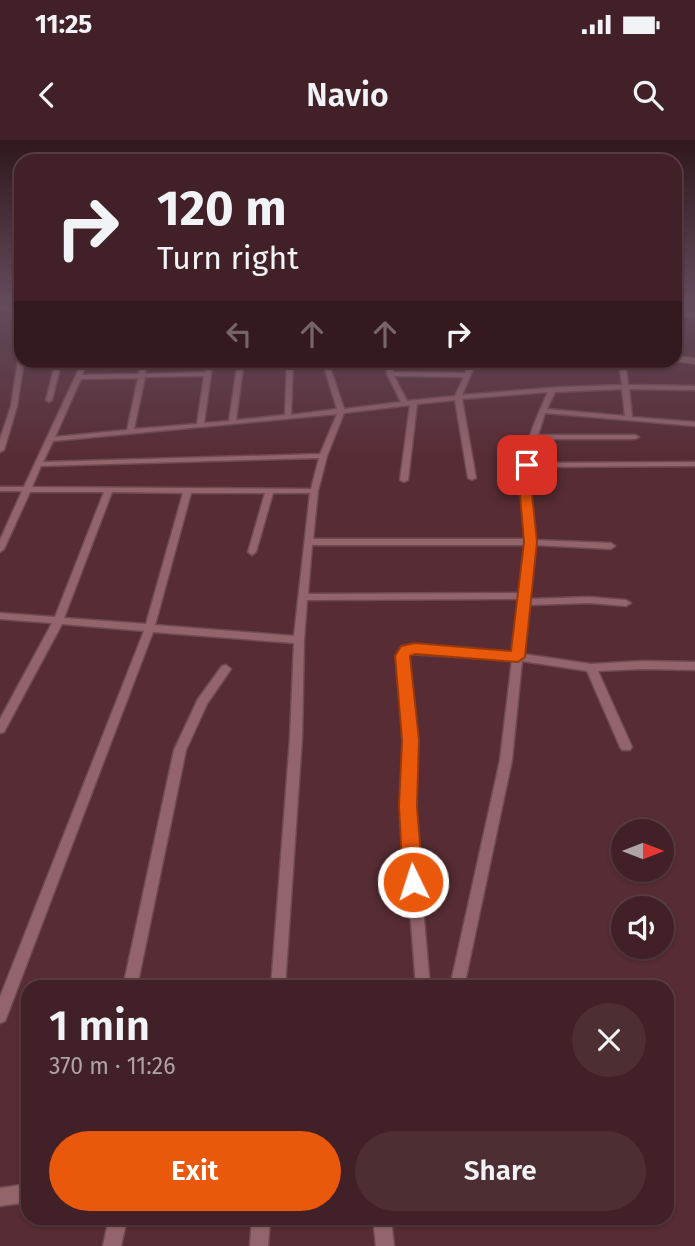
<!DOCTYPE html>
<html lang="en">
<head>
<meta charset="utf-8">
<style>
	:root { --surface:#412127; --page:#4c2e33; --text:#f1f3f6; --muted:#aea3a7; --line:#5a3e44; --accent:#ea580c }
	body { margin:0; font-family:"Fira Sans",sans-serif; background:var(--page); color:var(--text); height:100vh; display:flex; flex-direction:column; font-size:26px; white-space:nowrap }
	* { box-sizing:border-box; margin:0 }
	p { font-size:23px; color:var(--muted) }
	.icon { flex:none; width:38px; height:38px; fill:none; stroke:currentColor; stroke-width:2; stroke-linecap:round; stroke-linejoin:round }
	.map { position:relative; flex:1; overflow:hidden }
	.side { position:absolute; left:21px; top:840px; width:653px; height:245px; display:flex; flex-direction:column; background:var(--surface); border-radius:21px; box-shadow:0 2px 5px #0004,0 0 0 2px var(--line) }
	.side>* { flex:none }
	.top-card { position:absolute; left:14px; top:14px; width:668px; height:214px; border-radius:21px; box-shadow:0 2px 5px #0004,0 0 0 2px var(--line); background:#412127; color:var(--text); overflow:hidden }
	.needle { width:46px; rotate:90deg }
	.buttons { position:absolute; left:611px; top:679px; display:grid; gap:14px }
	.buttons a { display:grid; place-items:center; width:63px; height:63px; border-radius:50%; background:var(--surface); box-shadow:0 2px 5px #0004,0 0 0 2px var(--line); font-size:35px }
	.pin { position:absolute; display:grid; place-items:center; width:60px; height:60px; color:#fff; margin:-30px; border-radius:14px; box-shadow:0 4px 10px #0006 }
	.me { position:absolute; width:77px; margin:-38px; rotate:356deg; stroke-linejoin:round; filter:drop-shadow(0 0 5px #0008) }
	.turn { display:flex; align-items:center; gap:24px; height:147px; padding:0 28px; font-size:32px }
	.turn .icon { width:91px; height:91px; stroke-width:2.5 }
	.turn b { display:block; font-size:49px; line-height:60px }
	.lanes { display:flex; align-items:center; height:66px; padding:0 28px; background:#0003; justify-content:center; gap:35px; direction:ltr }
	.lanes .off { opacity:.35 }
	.round { display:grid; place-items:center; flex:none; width:74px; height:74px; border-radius:37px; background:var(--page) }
	.headline { display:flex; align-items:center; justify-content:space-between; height:119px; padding:0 28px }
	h1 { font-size:42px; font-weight:600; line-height:52px }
	.cta { display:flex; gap:14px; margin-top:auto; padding:14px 28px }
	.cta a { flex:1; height:80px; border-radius:42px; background:var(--accent); color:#fff; font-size:28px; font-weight:600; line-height:80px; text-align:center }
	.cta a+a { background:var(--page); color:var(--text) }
	.status { display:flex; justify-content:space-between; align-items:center; height:49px; padding:0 35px; background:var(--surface); direction:ltr }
	.status svg { height:19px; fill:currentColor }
	header { display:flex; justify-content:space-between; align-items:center; height:91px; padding:0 28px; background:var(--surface); font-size:32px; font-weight:600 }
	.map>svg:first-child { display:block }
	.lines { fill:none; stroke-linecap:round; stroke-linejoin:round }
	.street-casing { stroke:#6f4a52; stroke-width:3 }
	.secondary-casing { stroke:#6f4a52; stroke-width:2 }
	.street { fill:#94646c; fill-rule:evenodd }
	.secondary { fill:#94646c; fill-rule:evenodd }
	.route { fill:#ea580c; stroke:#983908; stroke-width:2 }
</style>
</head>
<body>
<div class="status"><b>11:25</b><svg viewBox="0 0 49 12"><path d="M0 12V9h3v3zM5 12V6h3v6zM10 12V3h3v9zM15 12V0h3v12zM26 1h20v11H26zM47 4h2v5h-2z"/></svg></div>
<header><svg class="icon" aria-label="back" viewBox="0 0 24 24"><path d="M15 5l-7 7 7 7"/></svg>Navio<svg class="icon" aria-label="search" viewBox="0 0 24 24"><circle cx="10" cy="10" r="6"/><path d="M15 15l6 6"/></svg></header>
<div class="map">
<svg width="695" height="1106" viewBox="0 0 695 1106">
	<rect width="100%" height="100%" fill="#572c34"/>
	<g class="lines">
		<defs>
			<g id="street">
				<rect x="676" y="173" width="19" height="4"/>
				<path d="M 21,218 L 21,220 L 24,220 L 17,266 L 4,310 L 0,312 L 0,299 L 11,266 L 18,220 Z"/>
				<path d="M 56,220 L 62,220 L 52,260 L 49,262 L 46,260 Z"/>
				<path d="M 83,220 L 89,220 L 82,235 L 139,234 L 142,220 L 148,220 L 145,234 L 205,232 L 207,220 L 213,220 L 204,283 L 229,281 L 238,220 L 244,220 L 236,280 L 285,275 L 287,220 L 293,220 L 291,275 L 337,269 L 325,230 L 329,220 L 335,220 L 331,230 L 344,269 L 401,262 L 387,234 L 387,220 L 393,220 L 393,232 L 465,233 L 471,220 L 477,220 L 462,255 L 562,247 L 622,245 L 619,220 L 625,220 L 628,245 L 695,246 L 695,250 L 629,249 L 632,277 L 695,282 L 695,286 L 545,273 L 538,295 L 635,295 L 639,297 L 635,299 L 537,299 L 531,323 L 695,322 L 695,326 L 531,327 L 529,344 L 535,400 L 611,403 L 615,406 L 611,409 L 535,405 L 529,459 L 589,457 L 626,460 L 631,463 L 626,466 L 589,463 L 528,465 L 523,514 L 591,524 L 642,521 L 695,522 L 695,530 L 642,529 L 598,531 L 632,607 L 630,610 L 622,610 L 620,607 L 587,531 L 522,521 L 512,620 L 464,847 L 450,847 L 500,620 L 512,520 L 409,514 L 408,516 L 417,600 L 414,666 L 430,847 L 416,847 L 402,666 L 405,600 L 398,516 L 402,508 L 406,507 L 513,513 L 520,459 L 307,460 L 304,500 L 302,598 L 285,847 L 271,847 L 290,598 L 294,503 L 153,492 L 7,876 L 5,881 L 0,883 L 0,857 L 144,491 L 62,484 L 4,592 L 0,593 L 0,579 L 52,483 L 0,479 L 0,473 L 55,477 L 104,352 L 30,352 L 4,409 L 0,412 L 0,400 L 22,351 L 0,351 L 0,347 L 24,347 ZM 204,236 L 197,284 L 134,289 L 145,237 ZM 394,236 L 464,237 L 455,256 L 407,261 ZM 138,238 L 127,290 L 55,297 L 81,239 ZM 622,249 L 625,276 L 547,269 L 555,252 ZM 548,252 C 535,280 521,313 521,345 C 522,363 525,382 526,399 L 313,399 L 318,351 L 327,316 L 344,273 L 410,265 L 400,340 L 404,342 L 408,340 L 417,264 L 455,260 L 468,338 L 472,340 L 476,338 L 462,259 ZM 337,274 L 320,314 L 43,322 L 53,301 ZM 319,318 L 311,349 L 32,347 L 41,326 ZM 112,352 L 183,353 L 146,484 L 64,478 ZM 191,353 L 265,353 L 248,412 L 252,415 L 256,412 L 273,353 L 310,353 L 294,496 L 155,485 ZM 312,405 L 526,405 L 521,453 L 308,454 Z"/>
				<path d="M 226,525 L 231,529 L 207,564 L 186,610 L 137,847 L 123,847 L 174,610 L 198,559 L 222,526 Z"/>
				<path d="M 28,1044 L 28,1062 L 0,1066 L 0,1048 Z"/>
				<path d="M 109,1078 L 127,1078 L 121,1106 L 103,1106 Z"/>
				<path d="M 252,1078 L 270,1078 L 268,1106 L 250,1106 Z"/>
				<path d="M 373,1078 L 391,1078 L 394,1106 L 376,1106 Z"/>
			</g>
			<g id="secondary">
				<path d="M 0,166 L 21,169 L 21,173 L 0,170 Z"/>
				<path d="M 676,216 L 695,218 L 695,224 L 673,221 L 676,220 Z"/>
			</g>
		</defs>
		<use href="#street" class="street-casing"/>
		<use href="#secondary" class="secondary-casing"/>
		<use href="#street" class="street"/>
		<use href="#secondary" class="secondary"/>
	</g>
	<linearGradient id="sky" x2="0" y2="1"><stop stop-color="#30181d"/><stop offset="0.51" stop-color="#634b5c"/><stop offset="1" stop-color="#634b5c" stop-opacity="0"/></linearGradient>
	<rect width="695" height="319" fill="url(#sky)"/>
	<path class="route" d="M 523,322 L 533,325 L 531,344 L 537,402 L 525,517 L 518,522 L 415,514 L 410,516 L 419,600 L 417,666 L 423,742 L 420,748 L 413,751 L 406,748 L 403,742 L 399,666 L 402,600 L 395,516 L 401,506 L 415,503 L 511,511 L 524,402 L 519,344 Z"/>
</svg>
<div class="buttons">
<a><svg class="needle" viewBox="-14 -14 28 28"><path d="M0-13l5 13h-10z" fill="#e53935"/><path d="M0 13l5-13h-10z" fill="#aea3a7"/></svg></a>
<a><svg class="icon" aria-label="sound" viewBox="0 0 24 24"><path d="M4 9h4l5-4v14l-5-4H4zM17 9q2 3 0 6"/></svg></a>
</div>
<div class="pin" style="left:527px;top:325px;background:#d93025"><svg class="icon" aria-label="arrive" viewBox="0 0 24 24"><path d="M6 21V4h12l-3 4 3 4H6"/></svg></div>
<svg class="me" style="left:413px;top:742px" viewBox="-20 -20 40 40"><circle r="17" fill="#ea580c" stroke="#fff" stroke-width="3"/><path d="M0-11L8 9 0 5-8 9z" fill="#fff"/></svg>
<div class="top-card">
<div class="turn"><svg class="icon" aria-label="right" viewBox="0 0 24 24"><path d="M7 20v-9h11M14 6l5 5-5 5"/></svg><div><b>120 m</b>Turn right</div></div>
<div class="lanes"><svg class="icon off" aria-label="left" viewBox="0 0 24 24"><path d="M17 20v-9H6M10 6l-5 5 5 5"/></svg><svg class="icon off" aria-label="ahead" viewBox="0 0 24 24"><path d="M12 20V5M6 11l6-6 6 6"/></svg><svg class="icon off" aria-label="ahead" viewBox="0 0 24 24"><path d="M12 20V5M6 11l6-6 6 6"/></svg><svg class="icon" aria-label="right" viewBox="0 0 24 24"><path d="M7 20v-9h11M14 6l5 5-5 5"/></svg></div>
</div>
<section class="side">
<div class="headline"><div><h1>1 min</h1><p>370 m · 11:26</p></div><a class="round"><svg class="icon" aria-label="close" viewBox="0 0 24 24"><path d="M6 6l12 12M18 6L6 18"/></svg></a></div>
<div class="cta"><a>Exit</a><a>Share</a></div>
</section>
</div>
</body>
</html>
